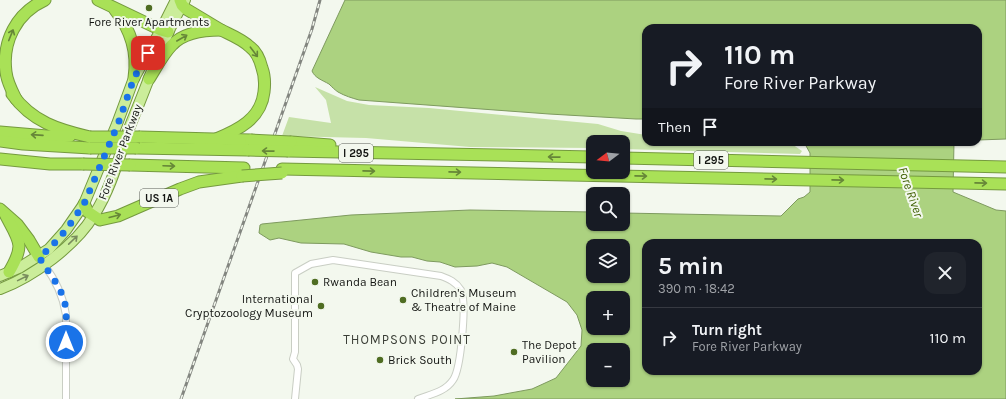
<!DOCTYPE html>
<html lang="en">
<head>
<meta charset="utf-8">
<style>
	:root { --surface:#171b24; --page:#20242c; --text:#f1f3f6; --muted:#9ea1a6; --line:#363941 }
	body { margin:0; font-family:Karla,sans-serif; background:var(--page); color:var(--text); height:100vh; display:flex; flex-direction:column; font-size:15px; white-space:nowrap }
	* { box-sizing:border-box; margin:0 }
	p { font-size:13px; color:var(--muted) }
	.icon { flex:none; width:22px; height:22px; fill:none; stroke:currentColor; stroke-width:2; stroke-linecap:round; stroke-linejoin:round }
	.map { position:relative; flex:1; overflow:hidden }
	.side { position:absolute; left:642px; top:239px; width:340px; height:136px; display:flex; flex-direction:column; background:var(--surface); border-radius:12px; box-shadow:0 1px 3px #0004 }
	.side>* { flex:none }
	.banner { position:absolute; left:642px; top:24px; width:340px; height:122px; border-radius:12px; box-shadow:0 1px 3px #0004; background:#171b24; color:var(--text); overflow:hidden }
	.needle { width:26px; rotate:254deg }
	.controls { position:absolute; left:586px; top:135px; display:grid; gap:8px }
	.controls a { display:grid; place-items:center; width:44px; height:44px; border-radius:8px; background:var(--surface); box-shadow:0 1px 3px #0004; font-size:20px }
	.pin { position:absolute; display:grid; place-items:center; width:34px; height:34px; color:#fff; margin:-17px; border-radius:8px; box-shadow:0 2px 6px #0006 }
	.me { position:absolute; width:44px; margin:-22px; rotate:0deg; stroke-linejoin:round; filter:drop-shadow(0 0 3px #0008) }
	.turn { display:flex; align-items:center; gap:14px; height:84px; padding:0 16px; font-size:18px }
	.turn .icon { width:52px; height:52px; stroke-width:2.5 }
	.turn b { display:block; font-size:28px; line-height:34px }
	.then { display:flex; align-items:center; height:38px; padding:0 16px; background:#0003; gap:8px; font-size:15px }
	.round { display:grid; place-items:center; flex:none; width:42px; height:42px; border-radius:12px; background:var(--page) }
	.head { display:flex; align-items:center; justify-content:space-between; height:68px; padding:0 16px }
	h1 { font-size:24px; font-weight:700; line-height:30px }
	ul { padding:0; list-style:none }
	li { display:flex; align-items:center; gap:12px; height:60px; padding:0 16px; border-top:1px solid var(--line) }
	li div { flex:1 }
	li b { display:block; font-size:15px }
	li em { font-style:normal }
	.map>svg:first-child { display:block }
	.green { fill:#c6e1a8 }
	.water { fill:#acd280; stroke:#7e9a5f; fill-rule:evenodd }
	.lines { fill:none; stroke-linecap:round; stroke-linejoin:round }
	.minor-casing { stroke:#c9cec4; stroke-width:8 }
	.primary-casing { stroke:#759a3f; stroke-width:12 }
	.motorway-casing { stroke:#759a3f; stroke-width:13 }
	.minor { stroke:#fff; stroke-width:6 }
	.primary { stroke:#cbed9a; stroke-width:10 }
	.motorway { stroke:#a9e157; stroke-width:11 }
	.rail-casing { stroke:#838680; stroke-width:3 }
	.rail { stroke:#f3f8ee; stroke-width:1.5; stroke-dasharray:4.5; stroke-linecap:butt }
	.motorway-bridge-casing { stroke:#759a3f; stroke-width:13; stroke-linecap:butt }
	.motorway-bridge { stroke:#a9e157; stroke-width:11 }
	.oneway { stroke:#668638 }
	.oneway2 { stroke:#798c5d }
	.route { stroke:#1a73e8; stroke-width:7; stroke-dasharray:0 12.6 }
	.poi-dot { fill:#4f6d22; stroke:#f3f8ee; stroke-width:1.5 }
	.labels { text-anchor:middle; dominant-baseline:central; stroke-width:4; stroke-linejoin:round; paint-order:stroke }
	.shield { fill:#f3f8ee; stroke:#575a55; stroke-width:1 }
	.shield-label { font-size:11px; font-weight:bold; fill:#141613 }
	.poi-label { font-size:12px; fill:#141613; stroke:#f3f8ee; text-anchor:start }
	.street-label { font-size:12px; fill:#141613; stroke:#f3f8ee }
	.water-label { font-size:13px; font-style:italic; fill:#426206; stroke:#f3f8ee }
	.neighbourhood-label { font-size:13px; letter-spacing:1px; fill:#3b3f37; stroke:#f3f8ee }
</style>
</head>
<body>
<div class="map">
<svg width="1006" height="399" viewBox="0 0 1006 399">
	<rect width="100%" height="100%" fill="#f3f8ee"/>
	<path class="green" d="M 315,87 L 347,101 L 369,105 L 429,108 L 598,124 L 621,131 L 646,135 L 646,142 L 789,142 L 802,151 L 800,154 L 623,149 L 623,142 L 593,142 L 593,148 L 470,147 L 366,138 L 282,136 L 289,117 L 331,123 L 326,100 Z"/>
	<g class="water">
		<path d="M 345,0 L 1006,0 L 1006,139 L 978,140 L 978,28 L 646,28 L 646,119 L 636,119 L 549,114 L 359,100 C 352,98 345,96 338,92 C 335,90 332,87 329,84 C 322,80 315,78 312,71 Z"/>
		<path d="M 800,142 L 954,142 L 953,192 L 996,210 L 1006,211 L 1006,399 L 455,399 L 494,396 L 532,389 L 556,378 L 581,346 L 582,330 L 577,315 L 567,302 L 507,267 L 492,263 L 477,266 L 455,267 L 440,262 L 427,261 L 412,257 L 401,257 L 371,252 L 344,244 L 301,243 L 279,238 L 270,240 L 259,233 L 260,225 L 262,224 L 351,215 L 470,210 L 593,212 L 593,224 L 623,224 L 623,213 L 781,216 L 798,199 L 804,197 L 810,192 L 810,153 L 805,144 ZM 646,243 L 978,243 L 978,371 L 646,371 ZM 593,246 L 623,246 L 623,276 L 593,276 ZM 593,298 L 623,298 L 623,328 L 593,328 ZM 593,350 L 623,350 L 623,380 L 593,380 Z"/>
	</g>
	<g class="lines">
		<defs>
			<g id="minor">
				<path d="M 44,265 C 56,280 63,296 66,315 L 66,399"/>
				<path d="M 295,399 L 298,369 L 297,365 L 293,359 L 295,352 L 295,273 L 311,264 L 333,260 L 441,276 C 449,279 456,282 461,290 C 467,302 461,369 453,380 C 445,392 431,394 418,399"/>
			</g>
			<g id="primary">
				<path d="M 0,276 L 19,268 L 49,249 L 66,230 L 84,204 L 117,124 L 134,78 L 161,30 L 176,0"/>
				<path d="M 0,289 C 33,277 76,245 94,215 C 110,190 118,161 127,134 C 133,118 140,102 146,86 C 158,56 169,27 185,0"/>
			</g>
			<g id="motorway">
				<path d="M 98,0 L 161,30 L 168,32"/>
				<path d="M 180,0 L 182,5 L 186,9 C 198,16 209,23 221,30 C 231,35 242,39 250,47 C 257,52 260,60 262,68 C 265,76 265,84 264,92 C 261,119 238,130 216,139"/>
				<path d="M 115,10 C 131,30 138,52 134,78"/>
				<path d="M 149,79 C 156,68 163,54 172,45 C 184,32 205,30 221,30"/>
				<path d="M 12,94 C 32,122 59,130 90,137"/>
				<path d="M 16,99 C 12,91 7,82 6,72 C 2,42 16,13 45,0"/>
				<path d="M 0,132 L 47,136 L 70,136"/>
				<path d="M 140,137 L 251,140"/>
				<path d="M 0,141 L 23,144 L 90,148"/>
				<path d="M 291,142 L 330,145"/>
				<path d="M 136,148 L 248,150"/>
				<path d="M 288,151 L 593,157"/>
				<path d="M 623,158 L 1006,167"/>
				<path d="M 0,159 L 50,164 L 83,164"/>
				<path d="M 130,165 L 244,168"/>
				<path d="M 282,169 L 1006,184"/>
				<path d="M 84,204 L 88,212 L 100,220 L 118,216 L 180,189 L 199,182 L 242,176"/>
				<path d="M 0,209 L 17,224 L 29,240 L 39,257"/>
				<path d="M 6,216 C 20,242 25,245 9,272"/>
			</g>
		</defs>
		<use href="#minor" class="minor-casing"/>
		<use href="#primary" class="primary-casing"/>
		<use href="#motorway" class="motorway-casing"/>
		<use href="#minor" class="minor"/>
		<use href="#primary" class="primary"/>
		<use href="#motorway" class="motorway"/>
		<defs>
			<path id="rail" d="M 181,399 L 312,29 L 320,0"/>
		</defs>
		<use href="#rail" class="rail-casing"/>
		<use href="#rail" class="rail"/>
		<defs>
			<g id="motorway-bridge">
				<path d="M 90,137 L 140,137"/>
				<path d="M 251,140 L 291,142"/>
				<path d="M 90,148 L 136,148"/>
				<path d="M 248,150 L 288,151"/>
				<path d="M 83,164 L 130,165"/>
				<path d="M 242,176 L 282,173"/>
			</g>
		</defs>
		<use href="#motorway-bridge" class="motorway-bridge-casing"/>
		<use href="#motorway-bridge" class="motorway-bridge"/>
	</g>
	<defs><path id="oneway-shaft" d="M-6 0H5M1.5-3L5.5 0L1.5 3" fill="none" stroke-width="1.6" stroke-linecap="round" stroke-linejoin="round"/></defs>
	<g class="oneway">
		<use href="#oneway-shaft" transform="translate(11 35) rotate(-68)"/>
		<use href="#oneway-shaft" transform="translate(182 38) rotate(-30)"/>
		<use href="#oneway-shaft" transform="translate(254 52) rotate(53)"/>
		<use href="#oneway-shaft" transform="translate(37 135) rotate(-176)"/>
		<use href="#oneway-shaft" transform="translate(268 151) rotate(-179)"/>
		<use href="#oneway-shaft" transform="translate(554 157) rotate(-179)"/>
		<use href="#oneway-shaft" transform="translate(169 166) rotate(2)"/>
		<use href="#oneway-shaft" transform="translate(369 171) rotate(1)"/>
		<use href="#oneway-shaft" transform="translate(455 172) rotate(1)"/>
		<use href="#oneway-shaft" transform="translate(641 176) rotate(1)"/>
		<use href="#oneway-shaft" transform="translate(771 179) rotate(1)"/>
		<use href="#oneway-shaft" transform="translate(838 180) rotate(1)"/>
		<use href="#oneway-shaft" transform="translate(981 183) rotate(1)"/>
		<use href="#oneway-shaft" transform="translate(115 216) rotate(-15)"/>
	</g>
	<g class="oneway2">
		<use href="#oneway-shaft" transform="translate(73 240) rotate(-44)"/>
		<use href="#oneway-shaft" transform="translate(23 278) rotate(-26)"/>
	</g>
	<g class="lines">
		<path class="route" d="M 66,342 C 66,329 67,316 65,304 C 61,286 48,272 39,257 L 49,249 L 66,230 L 84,204 L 118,124 L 134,78 L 148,53"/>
	</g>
	<g class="poi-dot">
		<circle cx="149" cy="8" r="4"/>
		<circle cx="315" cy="282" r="4"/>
		<circle cx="403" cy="300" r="4"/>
		<circle cx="321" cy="306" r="4"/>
		<circle cx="514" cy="352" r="4"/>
		<circle cx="380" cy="360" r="4"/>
	</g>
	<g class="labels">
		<g class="shield">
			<rect x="339" y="144" width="34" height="18" rx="3"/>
			<rect x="694" y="151" width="34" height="18" rx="3"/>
			<rect x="140" y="189" width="38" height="18" rx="3"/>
		</g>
		<g class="shield-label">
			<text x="356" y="153">I 295</text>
			<text x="711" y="160">I 295</text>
			<text x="159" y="198">US 1A</text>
		</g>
		<g class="poi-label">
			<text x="149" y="22" text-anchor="middle">Fore River Apartments</text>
			<text x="323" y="282">Rwanda Bean</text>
			<text x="411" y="293">Children's Museum<tspan x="411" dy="14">&amp; Theatre of Maine</tspan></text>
			<text x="313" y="299" text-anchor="end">International<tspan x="313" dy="14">Cryptozoology Museum</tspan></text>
			<text x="522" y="345">The Depot<tspan x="522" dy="14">Pavilion</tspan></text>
			<text x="388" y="360">Brick South</text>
		</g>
		<g class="street-label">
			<text transform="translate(120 152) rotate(-69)">Fore River Parkway</text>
		</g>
		<g class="water-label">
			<text transform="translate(911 192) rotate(71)">Fore River</text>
		</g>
		<g class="neighbourhood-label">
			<text x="407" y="339">THOMPSONS POINT</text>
		</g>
	</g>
</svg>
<div class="controls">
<a><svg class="needle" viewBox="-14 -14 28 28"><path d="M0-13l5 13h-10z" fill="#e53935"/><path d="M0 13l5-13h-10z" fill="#9ea1a6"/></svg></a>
<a><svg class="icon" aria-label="search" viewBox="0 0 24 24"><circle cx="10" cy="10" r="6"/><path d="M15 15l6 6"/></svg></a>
<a><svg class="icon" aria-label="layers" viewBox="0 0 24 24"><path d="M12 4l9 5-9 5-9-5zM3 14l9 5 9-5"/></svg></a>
<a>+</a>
<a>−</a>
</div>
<div class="pin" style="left:148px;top:53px;background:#d93025"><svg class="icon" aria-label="arrive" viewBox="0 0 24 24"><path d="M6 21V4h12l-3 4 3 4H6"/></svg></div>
<svg class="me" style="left:66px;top:342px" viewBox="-20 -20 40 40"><circle r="17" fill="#1a73e8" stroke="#fff" stroke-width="3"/><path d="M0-11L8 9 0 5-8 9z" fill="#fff"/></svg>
<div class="banner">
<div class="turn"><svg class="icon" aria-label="right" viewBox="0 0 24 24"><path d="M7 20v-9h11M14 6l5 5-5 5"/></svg><div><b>110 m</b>Fore River Parkway</div></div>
<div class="then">Then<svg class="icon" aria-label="arrive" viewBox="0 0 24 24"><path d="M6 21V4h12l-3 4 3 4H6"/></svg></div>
</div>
<section class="side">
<div class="head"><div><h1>5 min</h1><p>390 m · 18:42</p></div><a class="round"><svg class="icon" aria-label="close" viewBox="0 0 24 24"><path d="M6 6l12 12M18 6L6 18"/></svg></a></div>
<ul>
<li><svg class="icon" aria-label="right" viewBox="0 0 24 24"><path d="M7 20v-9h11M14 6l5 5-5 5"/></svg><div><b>Turn right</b><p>Fore River Parkway</p></div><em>110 m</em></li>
</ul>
</section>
</div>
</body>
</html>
